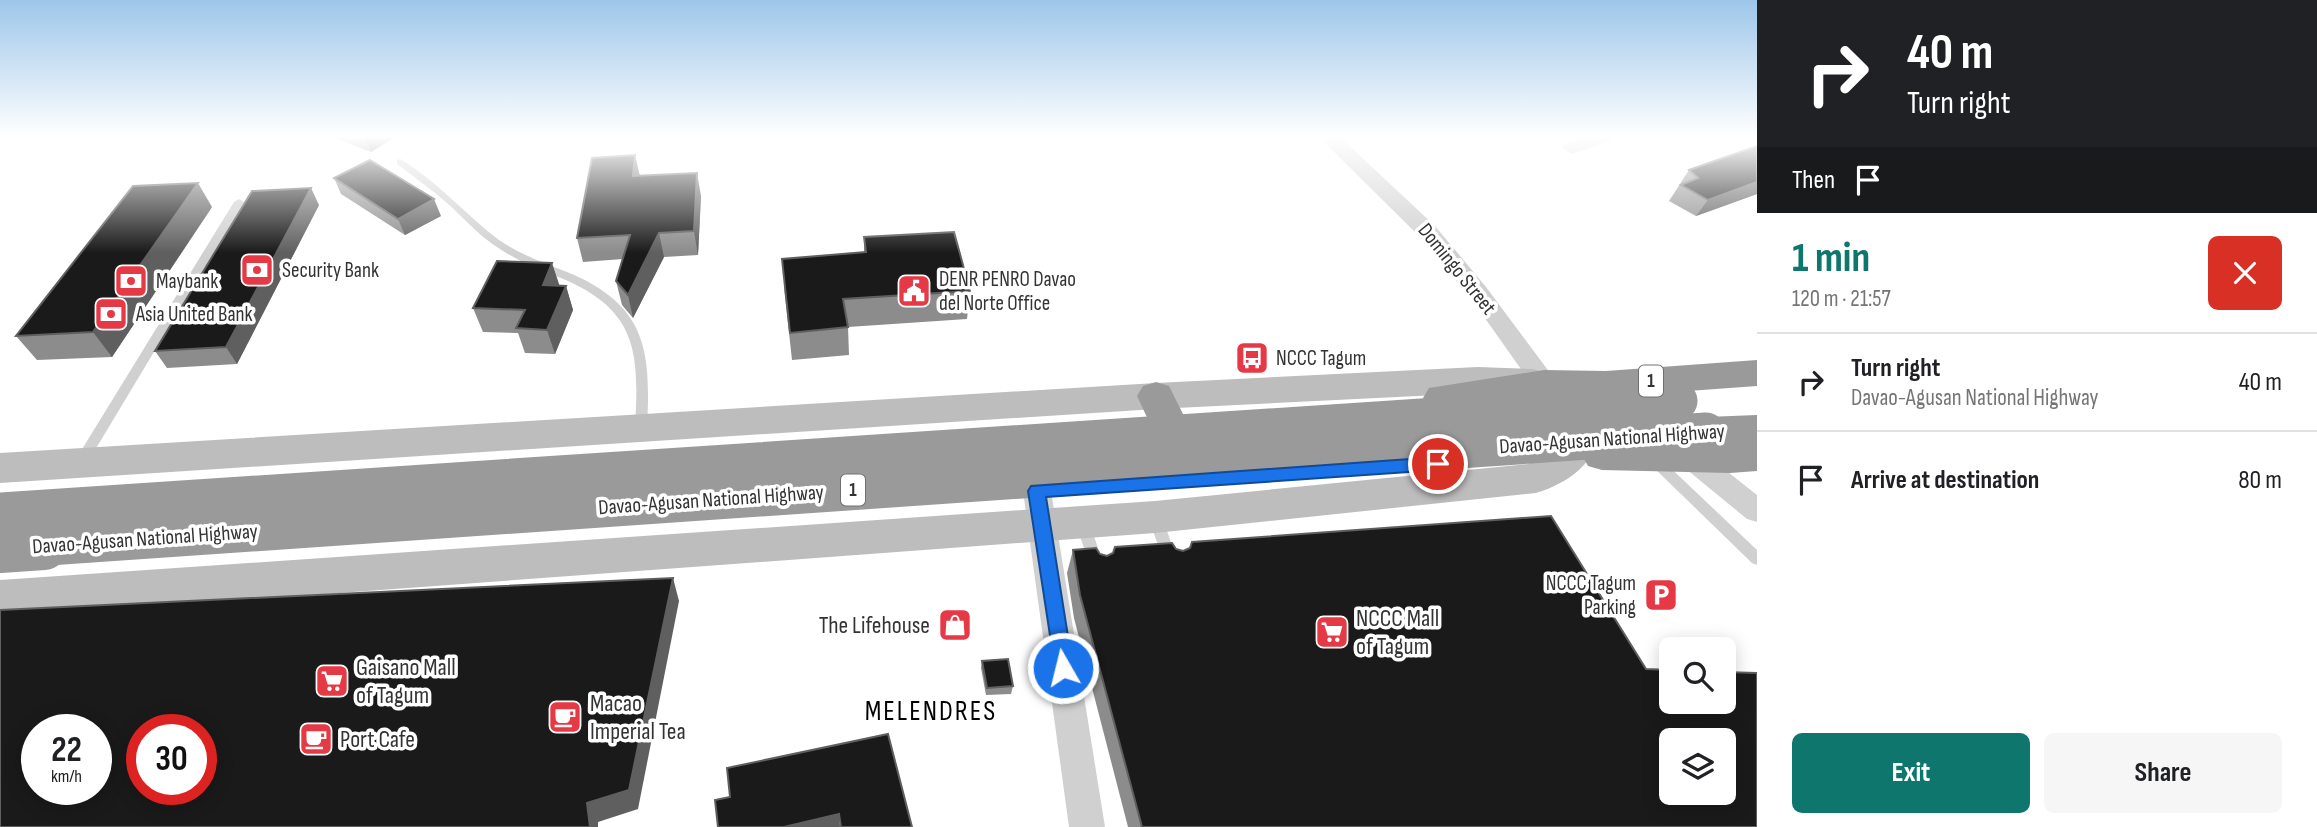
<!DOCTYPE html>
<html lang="en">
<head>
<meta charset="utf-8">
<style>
	:root { --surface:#fff; --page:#f6f6f6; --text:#202124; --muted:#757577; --line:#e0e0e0; --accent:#0f766e }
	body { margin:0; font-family:"Sofia Sans Condensed",sans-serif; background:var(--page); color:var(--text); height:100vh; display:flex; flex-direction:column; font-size:26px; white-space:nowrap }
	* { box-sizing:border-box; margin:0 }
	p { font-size:23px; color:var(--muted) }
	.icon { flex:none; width:38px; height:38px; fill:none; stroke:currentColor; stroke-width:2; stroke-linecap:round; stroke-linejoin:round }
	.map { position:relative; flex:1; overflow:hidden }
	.panel { display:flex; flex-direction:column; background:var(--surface); width:560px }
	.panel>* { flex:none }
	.top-card { background:#202124; color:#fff; overflow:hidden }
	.tools { position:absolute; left:1659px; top:637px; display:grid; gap:14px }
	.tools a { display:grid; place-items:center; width:77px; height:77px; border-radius:10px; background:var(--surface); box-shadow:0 4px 18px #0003; font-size:35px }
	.speed { position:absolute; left:21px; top:714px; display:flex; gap:14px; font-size:35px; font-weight:700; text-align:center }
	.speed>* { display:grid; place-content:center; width:91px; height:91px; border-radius:50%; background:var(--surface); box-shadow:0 4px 18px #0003; line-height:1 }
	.speed small { font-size:18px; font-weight:400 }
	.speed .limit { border:10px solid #d22; background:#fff; color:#111 }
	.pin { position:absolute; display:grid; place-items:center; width:60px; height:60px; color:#fff; margin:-30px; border:4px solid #fff; border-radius:50%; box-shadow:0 2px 7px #0007 }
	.me { position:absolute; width:77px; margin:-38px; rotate:352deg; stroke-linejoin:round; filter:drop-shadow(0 0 5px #0008) }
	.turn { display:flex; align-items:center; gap:24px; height:147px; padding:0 35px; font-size:32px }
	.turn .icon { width:91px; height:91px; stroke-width:2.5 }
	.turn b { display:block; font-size:49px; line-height:60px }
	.then { display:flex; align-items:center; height:66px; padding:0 35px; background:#0003; gap:14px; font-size:26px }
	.round { display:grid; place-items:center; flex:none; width:74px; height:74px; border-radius:10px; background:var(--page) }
	.headline { display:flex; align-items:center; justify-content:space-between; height:119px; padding:0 35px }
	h1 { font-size:42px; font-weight:700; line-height:52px; color:var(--accent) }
	.primary-button { display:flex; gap:14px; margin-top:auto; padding:14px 35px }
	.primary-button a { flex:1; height:80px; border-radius:10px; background:var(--accent); color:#fff; font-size:28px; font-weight:700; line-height:80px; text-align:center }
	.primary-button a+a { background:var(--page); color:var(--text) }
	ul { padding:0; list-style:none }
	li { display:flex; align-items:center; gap:21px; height:98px; padding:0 35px; border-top:2px solid var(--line) }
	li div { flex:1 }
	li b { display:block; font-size:26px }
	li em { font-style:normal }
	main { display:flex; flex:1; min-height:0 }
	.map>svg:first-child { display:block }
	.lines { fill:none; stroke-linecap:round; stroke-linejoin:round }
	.lane { fill:#d0d0d0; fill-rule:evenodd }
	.street { fill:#d0d0d0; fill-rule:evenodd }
	.secondary { fill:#bdbdbd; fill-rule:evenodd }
	.highway { fill:#9a9a9a; fill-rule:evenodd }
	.highway-bridge-far1 { stroke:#9a9a9a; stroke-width:39 }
	.highway-bridge { stroke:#9a9a9a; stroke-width:48 }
	.wall { fill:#8c8c8c }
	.shaded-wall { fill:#5f5f5f }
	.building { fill:#1a1a1a; stroke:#5f5f5f; stroke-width:2; fill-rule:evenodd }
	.route { fill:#1a73e8; stroke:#114b97; stroke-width:2 }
	.labels { text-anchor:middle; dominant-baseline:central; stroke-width:7; stroke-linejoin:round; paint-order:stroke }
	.shield { fill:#fff; stroke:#707070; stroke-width:2 }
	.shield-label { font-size:19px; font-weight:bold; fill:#333 }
	.street-label { font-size:21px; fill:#333; stroke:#fff }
	.poi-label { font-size:21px; fill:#333; stroke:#fff; text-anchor:start }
	.near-poi-label { font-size:24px; fill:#333; stroke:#fff; text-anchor:start }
	.near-neighbourhood-label { font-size:28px; letter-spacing:2px; fill:#000; stroke:#fff }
</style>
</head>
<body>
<main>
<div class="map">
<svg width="1757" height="827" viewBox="0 0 1757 827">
	<rect width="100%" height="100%" fill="#fff"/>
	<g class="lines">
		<g class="lane">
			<path d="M 400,159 C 408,163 415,169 422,174 C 449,194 472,220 499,240 C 521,255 547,264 572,274 C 647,307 651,352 647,427 L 645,430 L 637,430 L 635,427 C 639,357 639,313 568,281 C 545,271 521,263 500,249 C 480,237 465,219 447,203 C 431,189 414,177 397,164 L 397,160 Z"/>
			<path d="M 239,199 L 244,202 L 86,465 L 76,465 L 75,462 L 76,459 L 234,202 Z"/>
			<path d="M 1654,455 L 1659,457 L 1757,550 L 1757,565 L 1752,563 L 1649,463 L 1648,460 L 1649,457 Z"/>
			<path d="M 1155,512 L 1160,513 L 1162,517 L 1177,559 L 1175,563 L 1170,565 L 1165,563 L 1163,559 L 1148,517 L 1150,513 Z"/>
			<path d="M 1082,517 L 1087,518 L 1089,522 L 1104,565 L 1102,569 L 1097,571 L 1092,569 L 1090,565 L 1075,522 L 1077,518 Z"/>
		</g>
		<g class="street">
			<path d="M 1319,137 L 1340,137 L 1435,226 L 1486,287 L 1553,377 L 1557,383 L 1553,389 L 1544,392 L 1535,389 L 1470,297 L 1419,236 Z"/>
			<path d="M 1584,137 L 1613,137 L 1611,141 L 1572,154 L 1562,148 L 1565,144 Z"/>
			<path d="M 1690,447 L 1700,450 L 1757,495 L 1757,522 L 1747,519 L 1680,464 L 1676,457 L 1680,450 Z"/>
			<path d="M 1037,480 L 1047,483 L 1051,491 L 1105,827 L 1069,827 L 1023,491 L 1027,483 Z"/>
		</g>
		<g class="secondary">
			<path d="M 1478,367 L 1533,369 L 1546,373 L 1551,382 L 1546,391 L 1533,395 L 1478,393 L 1156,409 L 0,483 L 0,453 L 1156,383 Z"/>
			<path d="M 1572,440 L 1586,445 L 1591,455 C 1581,474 1556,487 1536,493 L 1155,533 L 0,618 L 0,580 L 1155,501 L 1528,464 L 1558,445 Z"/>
		</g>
		<g class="highway">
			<path d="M 1757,360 L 1757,386 L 1606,397 L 1544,396 L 1489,408 L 1442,412 L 1429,408 L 1423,398 L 1429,388 L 1544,370 L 1606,371 Z"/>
			<path d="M 1156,382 L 1169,386 L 1185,418 L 1180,428 L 1166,432 L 1152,428 L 1137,396 L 1143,386 Z"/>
			<path d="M 1757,415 L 1757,471 L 1730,473 L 1602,470 L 1588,466 L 1582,455 L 1588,444 L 1602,440 L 1692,442 L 1686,432 L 1692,422 L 1706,417 Z"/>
		</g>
		<g class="highway-bridge-far1">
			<path d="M 0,512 L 1678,401"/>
			<path d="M 19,548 L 1706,432"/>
		</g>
		<path class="highway-bridge" d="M 0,549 L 44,546"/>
	</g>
	<g class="wall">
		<path d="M 332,137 L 395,137 L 371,152 Z"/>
		<path d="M 1757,146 L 1757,194 L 1696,216 L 1669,201 L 1689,170 Z"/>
		<path d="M 635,155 L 640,176 L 701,196 L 698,255 L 664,257 L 633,318 L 622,305 L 616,281 L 623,259 L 583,262 L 577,238 Z"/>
		<path d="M 334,178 L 441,216 L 405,235 L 341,194 Z"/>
		<path d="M 319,205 L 237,364 L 167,368 L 155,351 Z"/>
		<path d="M 212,207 L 112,357 L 37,360 L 16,336 Z"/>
		<path d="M 864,237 L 970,291 L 967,319 L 848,327 L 849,355 L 792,360 L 784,287 L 864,252 Z"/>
		<path d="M 559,286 L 566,286 L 573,310 L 555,354 L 525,353 L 518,333 L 483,332 L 473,308 Z"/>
		<path d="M 1176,549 L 1646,669 L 1757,827 L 1128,827 L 1074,618 L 1067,573 L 1073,550 L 1107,556 Z"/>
		<path d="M 982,661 L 1013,686 L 1011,694 L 986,695 L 981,668 Z"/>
	</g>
	<g class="shaded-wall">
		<path d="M 365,137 L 395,137 L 371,152 Z"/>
		<path d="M 635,155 L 640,178 L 633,176 Z"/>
		<path d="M 697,173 L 701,196 L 698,255 L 694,231 Z"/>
		<path d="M 1757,182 L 1757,194 L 1696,216 L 1708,200 Z"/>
		<path d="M 198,183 L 212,207 L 112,357 L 93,332 Z"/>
		<path d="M 311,188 L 319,205 L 237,364 L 226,347 Z"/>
		<path d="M 434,199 L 441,216 L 405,235 L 398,219 Z"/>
		<path d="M 659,233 L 664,257 L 633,318 L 628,295 Z"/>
		<path d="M 552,263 L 560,287 L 543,285 Z"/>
		<path d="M 566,286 L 573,310 L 555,354 L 547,330 Z"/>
		<path d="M 673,578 L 679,601 L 638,809 L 598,822 L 598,827 L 590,827 L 587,803 Z"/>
		<path d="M 839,814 L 840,827 L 784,827 Z"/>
	</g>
	<g class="building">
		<path d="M 1757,146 L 1757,182 L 1708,200 L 1681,185 L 1698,178 L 1689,170 Z"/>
		<path d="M 635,155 L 633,176 L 697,173 L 694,231 L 659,233 L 628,295 L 616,281 L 630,235 L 577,238 L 592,158 Z"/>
		<path d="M 370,160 L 434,199 L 398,219 L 334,178 Z"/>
		<path d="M 198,183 L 93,332 L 16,336 L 133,186 Z"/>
		<path d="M 311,188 L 226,347 L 155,351 L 252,191 Z"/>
		<path d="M 954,232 L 970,291 L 843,299 L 848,327 L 790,333 L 782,259 L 866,252 L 864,237 Z"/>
		<path d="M 497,261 L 552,263 L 543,285 L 566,286 L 547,330 L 516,328 L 525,310 L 473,308 Z"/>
		<path d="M 1551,516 L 1646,669 L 1671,670 L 1671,702 L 1724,702 L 1724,672 L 1757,673 L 1757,827 L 1142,827 L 1080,595 L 1073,550 L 1096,548 L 1100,554 L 1107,556 L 1113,553 L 1115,547 L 1172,543 L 1176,549 L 1183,551 L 1190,548 L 1192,542 ZM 1671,740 L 1724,740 L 1724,793 L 1671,793 Z"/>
		<path d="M 673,578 L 629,790 L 587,803 L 590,827 L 0,827 L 0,610 ZM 37,730 L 96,730 L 96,789 L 37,789 ZM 142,730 L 201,730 L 201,789 L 142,789 Z"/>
		<path d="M 1008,659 L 1013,686 L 987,688 L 982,661 Z"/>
		<path d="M 888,734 L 912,827 L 841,827 L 839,814 L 784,827 L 718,827 L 715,800 L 730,797 L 727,768 Z"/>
	</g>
	<linearGradient id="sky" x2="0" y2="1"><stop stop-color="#9ec6ea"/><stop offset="0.54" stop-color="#fff"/><stop offset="1" stop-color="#fff" stop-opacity="0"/></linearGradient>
	<rect width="1757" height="253" fill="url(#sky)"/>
	<path class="route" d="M 1438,457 L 1444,459 L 1447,464 L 1444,468 L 1438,470 L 1046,497 L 1073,668 L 1070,675 L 1063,677 L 1056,675 L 1028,491 L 1031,486 Z"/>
	<defs>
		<symbol id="bank-square" viewBox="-11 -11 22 22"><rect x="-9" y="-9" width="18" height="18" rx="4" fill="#e63946" stroke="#fff"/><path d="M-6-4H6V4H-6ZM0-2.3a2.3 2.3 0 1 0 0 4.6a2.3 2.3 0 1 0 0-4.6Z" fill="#fff"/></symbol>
		<symbol id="civic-square" viewBox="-11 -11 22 22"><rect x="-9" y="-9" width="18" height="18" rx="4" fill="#e63946" stroke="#fff"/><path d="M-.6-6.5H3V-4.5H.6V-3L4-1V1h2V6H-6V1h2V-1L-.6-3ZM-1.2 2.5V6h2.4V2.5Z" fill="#fff"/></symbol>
		<symbol id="bus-square" viewBox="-11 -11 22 22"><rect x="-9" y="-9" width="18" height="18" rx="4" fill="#e63946" stroke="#fff"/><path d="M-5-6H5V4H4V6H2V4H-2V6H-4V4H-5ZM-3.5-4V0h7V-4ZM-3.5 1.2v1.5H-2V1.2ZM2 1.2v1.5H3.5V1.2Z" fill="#fff"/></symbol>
		<symbol id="parking-square" viewBox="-11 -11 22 22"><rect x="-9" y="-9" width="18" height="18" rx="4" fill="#e63946" stroke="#fff"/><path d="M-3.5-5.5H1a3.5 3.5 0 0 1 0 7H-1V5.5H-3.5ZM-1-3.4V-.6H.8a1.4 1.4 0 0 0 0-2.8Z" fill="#fff"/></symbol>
		<symbol id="shop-square" viewBox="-11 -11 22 22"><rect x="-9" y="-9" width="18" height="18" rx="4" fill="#e63946" stroke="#fff"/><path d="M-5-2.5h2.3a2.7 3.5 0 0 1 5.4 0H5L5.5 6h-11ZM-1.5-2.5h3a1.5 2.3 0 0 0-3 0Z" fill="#fff"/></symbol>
		<symbol id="supermarket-square" viewBox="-11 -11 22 22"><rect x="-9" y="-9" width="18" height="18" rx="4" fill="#e63946" stroke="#fff"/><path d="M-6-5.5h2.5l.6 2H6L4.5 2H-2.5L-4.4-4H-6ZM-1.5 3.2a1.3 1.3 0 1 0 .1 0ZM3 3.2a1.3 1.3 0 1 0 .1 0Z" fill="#fff"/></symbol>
		<symbol id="cafe-square" viewBox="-11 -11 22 22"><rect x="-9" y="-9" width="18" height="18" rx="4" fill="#e63946" stroke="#fff"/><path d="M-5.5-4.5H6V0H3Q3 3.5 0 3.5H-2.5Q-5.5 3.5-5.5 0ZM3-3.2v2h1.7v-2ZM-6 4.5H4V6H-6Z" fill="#fff"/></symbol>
	</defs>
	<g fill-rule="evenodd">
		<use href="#bank-square" x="238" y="251" width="38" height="38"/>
		<use href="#bank-square" x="112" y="262" width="38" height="38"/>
		<use href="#civic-square" x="895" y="272" width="38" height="38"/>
		<use href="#bank-square" x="92" y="295" width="38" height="38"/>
		<use href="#bus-square" x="1233" y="339" width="38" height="38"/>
		<use href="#parking-square" x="1642" y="576" width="38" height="38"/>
		<use href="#shop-square" x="936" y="606" width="38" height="38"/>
		<use href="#supermarket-square" x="1313" y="613" width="38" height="38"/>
		<use href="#supermarket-square" x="313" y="662" width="38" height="38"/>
		<use href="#cafe-square" x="546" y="698" width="38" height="38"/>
		<use href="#cafe-square" x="297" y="720" width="38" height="38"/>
	</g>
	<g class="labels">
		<g class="shield">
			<rect x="1639" y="365.5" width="24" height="31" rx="5"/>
			<rect x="841" y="474.5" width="24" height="31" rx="5"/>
		</g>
		<g class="shield-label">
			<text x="1651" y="381">1</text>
			<text x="853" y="490">1</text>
		</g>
		<g class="street-label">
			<text transform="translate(1457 269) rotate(51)">Domingo Street</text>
			<text transform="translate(1612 439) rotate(-4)">Davao-Agusan National Highway</text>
			<text transform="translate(711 500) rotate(-4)">Davao-Agusan National Highway</text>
			<text transform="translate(145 539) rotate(-4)">Davao-Agusan National Highway</text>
		</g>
		<g class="poi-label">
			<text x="282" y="270">Security Bank</text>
			<text x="939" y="279">DENR PENRO Davao<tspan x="939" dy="24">del Norte Office</tspan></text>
			<text x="156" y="281">Maybank</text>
			<text x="136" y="314">Asia United Bank</text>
			<text x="1276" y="358">NCCC Tagum</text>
			<text x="1636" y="583" text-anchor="end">NCCC Tagum<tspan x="1636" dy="24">Parking</tspan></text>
		</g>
		<g class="near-poi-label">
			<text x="1356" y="618">NCCC Mall<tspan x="1356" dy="28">of Tagum</tspan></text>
			<text x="930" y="625" text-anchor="end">The Lifehouse</text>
			<text x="356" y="667">Gaisano Mall<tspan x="356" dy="28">of Tagum</tspan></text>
			<text x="590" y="703">Macao<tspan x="590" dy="28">Imperial Tea</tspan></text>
			<text x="340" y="739">Port Cafe</text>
		</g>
		<g class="near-neighbourhood-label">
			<text x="931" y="711">MELENDRES</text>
		</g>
	</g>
</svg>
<div class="tools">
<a><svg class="icon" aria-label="search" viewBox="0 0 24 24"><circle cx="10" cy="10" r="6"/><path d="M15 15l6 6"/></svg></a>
<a><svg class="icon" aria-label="layers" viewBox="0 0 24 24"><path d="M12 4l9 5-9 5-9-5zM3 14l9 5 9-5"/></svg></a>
</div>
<div class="speed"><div>22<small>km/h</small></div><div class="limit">30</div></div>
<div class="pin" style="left:1438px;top:464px;background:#d93025"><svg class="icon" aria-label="arrive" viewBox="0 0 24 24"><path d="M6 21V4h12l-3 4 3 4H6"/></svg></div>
<svg class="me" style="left:1063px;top:668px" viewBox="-20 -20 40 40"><circle r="17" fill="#1a73e8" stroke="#fff" stroke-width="3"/><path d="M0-11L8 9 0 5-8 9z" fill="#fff"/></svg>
</div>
<section class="panel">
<div class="top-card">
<div class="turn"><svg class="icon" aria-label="right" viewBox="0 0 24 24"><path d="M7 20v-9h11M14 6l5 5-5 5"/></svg><div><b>40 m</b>Turn right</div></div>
<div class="then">Then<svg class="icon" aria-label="arrive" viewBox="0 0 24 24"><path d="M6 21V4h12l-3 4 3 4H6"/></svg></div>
</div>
<div class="headline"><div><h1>1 min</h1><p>120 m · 21:57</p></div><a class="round" style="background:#d93025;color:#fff"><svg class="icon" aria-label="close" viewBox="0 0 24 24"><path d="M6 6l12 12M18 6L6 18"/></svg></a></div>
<ul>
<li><svg class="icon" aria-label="right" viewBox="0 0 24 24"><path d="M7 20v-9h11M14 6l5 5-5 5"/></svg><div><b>Turn right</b><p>Davao-Agusan National Highway</p></div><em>40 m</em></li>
<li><svg class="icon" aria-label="arrive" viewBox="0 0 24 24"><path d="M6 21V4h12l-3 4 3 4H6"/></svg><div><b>Arrive at destination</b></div><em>80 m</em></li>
</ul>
<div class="primary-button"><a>Exit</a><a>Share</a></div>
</section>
</main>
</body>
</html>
